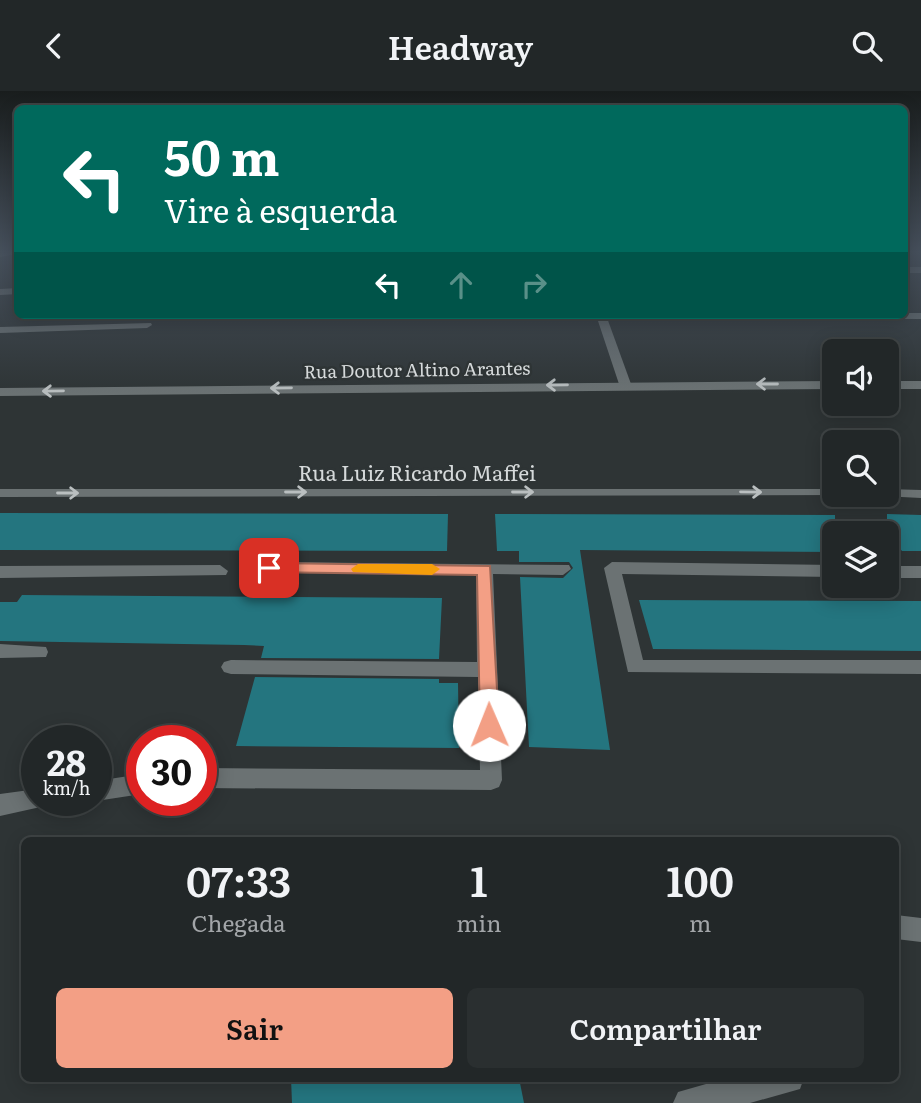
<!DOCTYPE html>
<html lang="pt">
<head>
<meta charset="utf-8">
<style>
	:root { --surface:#222728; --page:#2a2f30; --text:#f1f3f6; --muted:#a2a5a8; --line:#3f4445; --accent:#f39f85 }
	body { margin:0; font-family:Literata,serif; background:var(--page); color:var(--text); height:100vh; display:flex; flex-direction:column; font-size:26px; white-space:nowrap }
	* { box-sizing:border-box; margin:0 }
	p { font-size:23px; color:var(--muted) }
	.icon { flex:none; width:38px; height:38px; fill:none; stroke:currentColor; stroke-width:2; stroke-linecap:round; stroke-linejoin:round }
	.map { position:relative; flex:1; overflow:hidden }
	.sheet { position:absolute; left:21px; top:746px; width:878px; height:245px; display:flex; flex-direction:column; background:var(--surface); border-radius:10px; box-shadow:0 4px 18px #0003,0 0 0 2px var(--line) }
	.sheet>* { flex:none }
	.guide { position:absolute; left:14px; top:14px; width:894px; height:214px; border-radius:10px; box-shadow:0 4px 18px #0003,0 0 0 2px var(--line); background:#00695c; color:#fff; overflow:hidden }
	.buttons { position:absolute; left:822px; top:248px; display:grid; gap:14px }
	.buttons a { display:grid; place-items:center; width:77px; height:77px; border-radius:10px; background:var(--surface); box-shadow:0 4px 18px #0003,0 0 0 2px var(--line); font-size:35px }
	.speed { position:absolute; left:21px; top:634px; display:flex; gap:14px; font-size:35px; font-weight:700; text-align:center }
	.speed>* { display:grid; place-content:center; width:91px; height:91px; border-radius:50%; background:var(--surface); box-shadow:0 4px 18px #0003,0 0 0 2px var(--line); line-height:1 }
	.speed small { font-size:18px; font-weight:400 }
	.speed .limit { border:10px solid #d22; background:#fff; color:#111 }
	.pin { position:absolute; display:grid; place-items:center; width:60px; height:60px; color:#fff; margin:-30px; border-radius:14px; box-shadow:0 4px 10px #0006 }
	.me { position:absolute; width:77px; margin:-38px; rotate:359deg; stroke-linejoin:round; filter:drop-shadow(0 0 5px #0008) }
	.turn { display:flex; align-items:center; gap:24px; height:147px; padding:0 35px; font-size:32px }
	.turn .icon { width:91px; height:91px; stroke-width:2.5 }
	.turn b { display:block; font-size:49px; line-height:60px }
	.lanes { display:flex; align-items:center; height:66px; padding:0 35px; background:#0003; justify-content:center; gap:35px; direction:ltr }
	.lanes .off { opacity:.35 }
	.eta { display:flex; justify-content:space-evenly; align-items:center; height:119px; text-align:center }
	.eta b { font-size:42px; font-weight:600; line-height:49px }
	.button { display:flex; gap:14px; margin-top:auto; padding:14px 35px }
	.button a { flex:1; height:80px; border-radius:10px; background:var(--accent); color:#111; font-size:28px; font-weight:600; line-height:80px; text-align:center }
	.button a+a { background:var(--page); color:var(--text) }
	header { display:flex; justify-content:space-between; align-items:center; height:91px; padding:0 35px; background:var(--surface); font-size:32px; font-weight:600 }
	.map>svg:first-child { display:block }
	.building { fill:#24757f }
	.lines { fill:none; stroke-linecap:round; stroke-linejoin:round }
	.lane { fill:#6b7273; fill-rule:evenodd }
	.street { fill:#6b7273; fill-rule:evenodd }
	.secondary { fill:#6b7273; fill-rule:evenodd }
	.oneway { stroke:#babfc0 }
	.route { fill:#f39f85; stroke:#9e6756; stroke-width:2 }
	.slow { fill:#f59e0b }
	.labels { text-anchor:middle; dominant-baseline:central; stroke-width:5; stroke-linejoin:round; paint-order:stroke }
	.far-street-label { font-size:18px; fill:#d5d9da; stroke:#2e3435 }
	.street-label { font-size:21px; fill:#d5d9da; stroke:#2e3435 }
</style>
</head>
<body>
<header><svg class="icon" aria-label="back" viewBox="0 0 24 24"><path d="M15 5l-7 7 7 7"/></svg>Headway<svg class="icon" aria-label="search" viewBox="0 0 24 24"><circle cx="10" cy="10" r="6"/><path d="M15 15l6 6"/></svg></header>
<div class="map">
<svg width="921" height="1012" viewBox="0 0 921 1012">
	<rect width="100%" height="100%" fill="#2e3435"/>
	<g class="building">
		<path d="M 0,422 L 448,423 L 447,460 L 0,459 Z"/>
		<path d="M 495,423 L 835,424 L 835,461 L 580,459 L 610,659 L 529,656 L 520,486 L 563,487 L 573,477 L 569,471 L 519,471 L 519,460 L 497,460 Z"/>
		<path d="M 887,423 L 921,424 L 921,460 L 902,460 L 897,454 L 887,454 Z"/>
		<path d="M 22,504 L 442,507 L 439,568 L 261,567 L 264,555 L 244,554 L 0,550 L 0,511 L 17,511 Z"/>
		<path d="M 639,509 L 921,510 L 921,560 L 653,558 Z"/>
		<path d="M 255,586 L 439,588 L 439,592 L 458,592 L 459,657 L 236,655 Z"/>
		<path d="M 291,987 L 519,987 L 524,1012 L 292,1012 Z"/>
	</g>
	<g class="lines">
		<path class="lane" d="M 896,824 L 921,827 L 921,851 L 896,848 Z"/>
		<g class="street">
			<path d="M 17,161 L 16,163 L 0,166 L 0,162 Z"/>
			<rect x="905" y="176" width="16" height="6"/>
			<path d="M 18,197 L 18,203 L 0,204 L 0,198 Z"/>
			<path d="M 905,222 L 921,222 L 921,228 L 720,227 L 715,224 Z"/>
			<path d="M 596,224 L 606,224 L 631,293 L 629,295 L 619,293 Z"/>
			<path d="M 151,232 L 152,234 L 147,237 L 0,242 L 0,236 Z"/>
			<path d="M 269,471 L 569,474 L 571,478 L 563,484 L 493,483 L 502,689 L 499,696 L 491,699 L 201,697 L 201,677 L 480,679 L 478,586 L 231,583 L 224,581 L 221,576 L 224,571 L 231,569 L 477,571 L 476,483 L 263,481 L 261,477 L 263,473 Z"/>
			<path d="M 612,471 L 835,474 L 835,486 L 622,483 L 643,569 L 921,569 L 921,583 L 628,581 L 604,477 Z"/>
			<path d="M 220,474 L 228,480 L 226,484 L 0,487 L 0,475 Z"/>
			<rect x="887" y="475" width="34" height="12"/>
			<path d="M 0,553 L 46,556 L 48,561 L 46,566 L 0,567 Z"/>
			<path d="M 142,683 L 142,703 L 96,710 L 92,709 L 96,709 L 96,690 Z"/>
			<path d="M 37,698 L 37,709 L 48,709 L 45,715 L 0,725 L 0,703 Z"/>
			<path d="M 727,987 L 804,987 L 800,998 L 750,1012 L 673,1012 L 678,1001 Z"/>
		</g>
		<g class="secondary">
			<path d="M 835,290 L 835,298 L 0,305 L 0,297 Z"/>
			<rect x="887" y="290" width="34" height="8"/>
			<path d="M 0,398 L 835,398 L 835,404 L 841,404 L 0,406 Z"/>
			<path d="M 887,398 L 921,399 L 921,407 L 882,405 L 887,404 Z"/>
		</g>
	</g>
	<defs><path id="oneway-shaft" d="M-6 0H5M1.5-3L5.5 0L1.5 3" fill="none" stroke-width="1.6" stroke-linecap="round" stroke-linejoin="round" transform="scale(1.75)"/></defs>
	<g class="oneway">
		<use href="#oneway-shaft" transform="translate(767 293) rotate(-180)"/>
		<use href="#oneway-shaft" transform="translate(557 294) rotate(179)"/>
		<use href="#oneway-shaft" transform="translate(281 297) rotate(179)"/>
		<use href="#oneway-shaft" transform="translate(53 300) rotate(179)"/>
		<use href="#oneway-shaft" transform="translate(296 401)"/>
		<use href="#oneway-shaft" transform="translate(523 401)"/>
		<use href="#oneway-shaft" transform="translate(751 401) rotate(1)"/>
		<use href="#oneway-shaft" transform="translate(68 402)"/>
	</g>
	<linearGradient id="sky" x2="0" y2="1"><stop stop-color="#191d1d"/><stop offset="0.53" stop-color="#46505c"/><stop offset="1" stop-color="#46505c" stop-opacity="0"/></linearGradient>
	<rect width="921" height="303" fill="url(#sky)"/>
	<path class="route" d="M 269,472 L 490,475 L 499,634 L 496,640 L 483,640 L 480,634 L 477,484 L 263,481 L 261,477 Z"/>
	<path class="slow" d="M 358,473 L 432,473 L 440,478 L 432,484 L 353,481 L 351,478 Z"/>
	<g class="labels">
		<g class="far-street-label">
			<text transform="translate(417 278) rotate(-1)">Rua Doutor Altino Arantes</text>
		</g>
		<g class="street-label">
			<text x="417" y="380">Rua Luiz Ricardo Maffei</text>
		</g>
	</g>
</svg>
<div class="buttons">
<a><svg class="icon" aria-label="sound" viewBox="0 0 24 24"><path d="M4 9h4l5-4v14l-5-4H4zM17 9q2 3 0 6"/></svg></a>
<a><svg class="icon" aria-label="search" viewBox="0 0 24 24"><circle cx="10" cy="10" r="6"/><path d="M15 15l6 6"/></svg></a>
<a><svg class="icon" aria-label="layers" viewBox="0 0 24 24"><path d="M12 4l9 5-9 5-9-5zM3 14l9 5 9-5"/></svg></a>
</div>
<div class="speed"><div>28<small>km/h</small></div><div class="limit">30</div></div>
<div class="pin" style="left:269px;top:477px;background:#d93025"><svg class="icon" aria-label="arrive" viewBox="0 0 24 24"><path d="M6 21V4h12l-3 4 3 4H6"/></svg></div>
<svg class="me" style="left:489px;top:634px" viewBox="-20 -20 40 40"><circle r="19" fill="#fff"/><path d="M0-13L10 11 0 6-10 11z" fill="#f39f85"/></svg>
<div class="guide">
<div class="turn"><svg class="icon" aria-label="left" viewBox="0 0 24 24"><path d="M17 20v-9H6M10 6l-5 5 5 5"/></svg><div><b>50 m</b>Vire à esquerda</div></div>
<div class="lanes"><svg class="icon" aria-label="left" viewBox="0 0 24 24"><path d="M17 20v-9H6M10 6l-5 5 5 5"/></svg><svg class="icon off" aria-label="ahead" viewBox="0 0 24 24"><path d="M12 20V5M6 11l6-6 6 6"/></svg><svg class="icon off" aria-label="right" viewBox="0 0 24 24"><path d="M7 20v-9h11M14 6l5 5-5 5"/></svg></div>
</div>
<section class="sheet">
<div class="eta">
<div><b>07:33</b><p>Chegada</p></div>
<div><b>1</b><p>min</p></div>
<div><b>100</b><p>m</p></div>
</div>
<div class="button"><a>Sair</a><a>Compartilhar</a></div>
</section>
</div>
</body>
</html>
